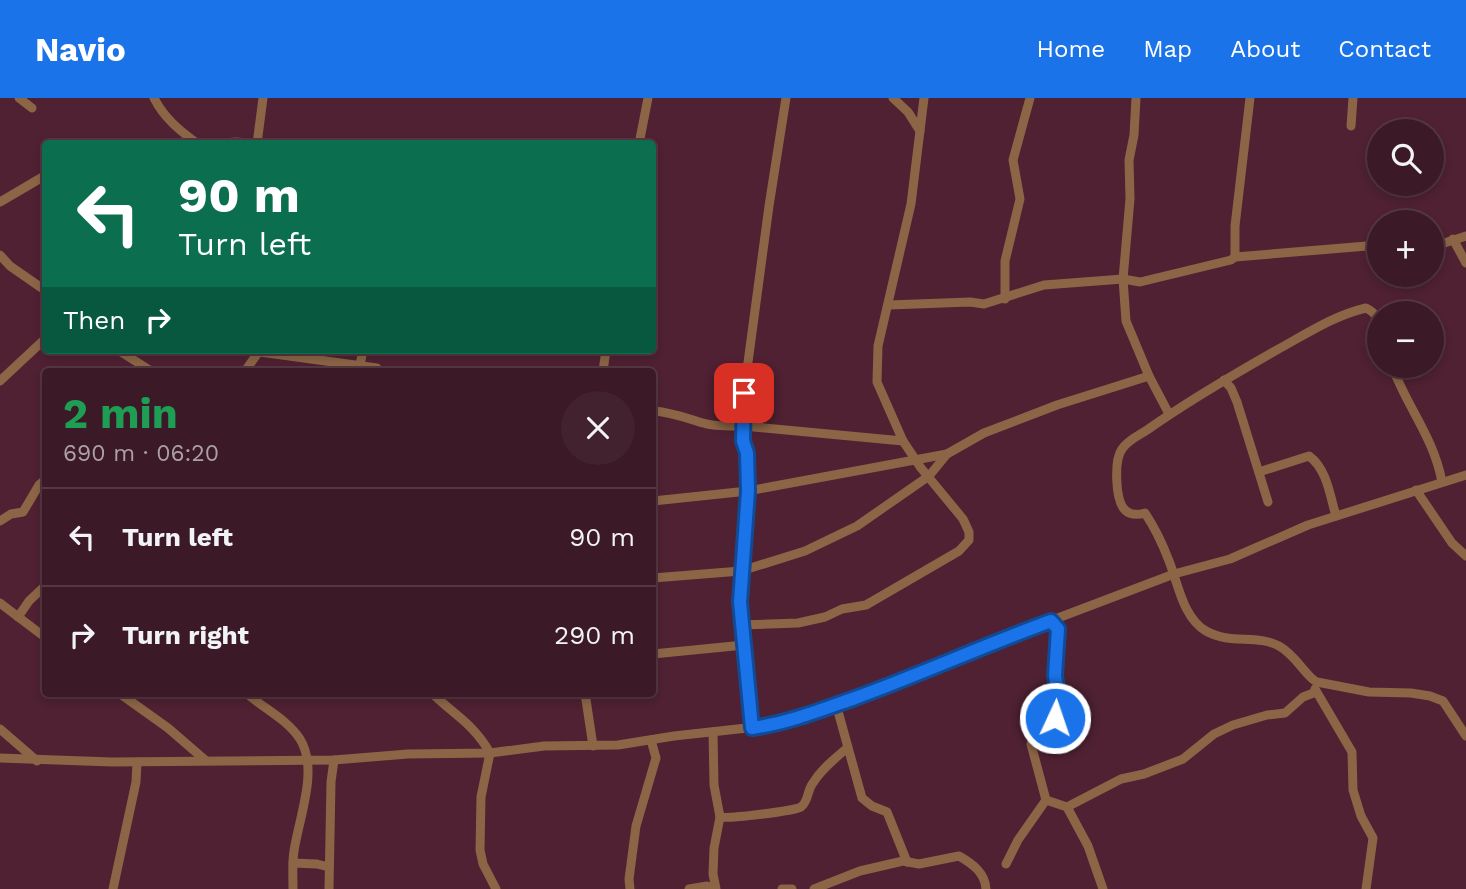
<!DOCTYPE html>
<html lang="en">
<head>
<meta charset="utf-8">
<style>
	:root { --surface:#3b1926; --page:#42222e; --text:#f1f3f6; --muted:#aca0a7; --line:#543843; --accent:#1a73e8 }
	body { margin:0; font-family:"Work Sans",sans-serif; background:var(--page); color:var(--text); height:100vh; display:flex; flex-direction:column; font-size:26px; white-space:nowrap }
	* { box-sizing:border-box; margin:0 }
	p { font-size:23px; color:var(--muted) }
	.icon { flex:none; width:38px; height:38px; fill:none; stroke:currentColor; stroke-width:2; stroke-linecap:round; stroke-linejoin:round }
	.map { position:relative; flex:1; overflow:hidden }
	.side { position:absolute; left:42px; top:270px; width:614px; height:329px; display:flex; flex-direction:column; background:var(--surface); border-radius:7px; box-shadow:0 4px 10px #0003,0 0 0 2px var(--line) }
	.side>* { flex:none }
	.banner { position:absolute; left:42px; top:42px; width:614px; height:214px; border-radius:7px; box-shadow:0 4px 10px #0003,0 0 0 2px var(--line); background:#0b6e4f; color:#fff; overflow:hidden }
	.tools { position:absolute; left:1367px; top:21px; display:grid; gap:14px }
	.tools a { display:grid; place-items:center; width:77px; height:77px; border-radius:50%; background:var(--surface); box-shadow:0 4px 10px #0003,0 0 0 2px var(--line); font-size:35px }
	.pin { position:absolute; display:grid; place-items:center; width:60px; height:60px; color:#fff; margin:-30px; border-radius:14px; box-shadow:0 4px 10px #0006 }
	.me { position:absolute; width:77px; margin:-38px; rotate:3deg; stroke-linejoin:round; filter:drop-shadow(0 0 5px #0008) }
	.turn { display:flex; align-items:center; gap:24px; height:147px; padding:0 21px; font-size:32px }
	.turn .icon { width:91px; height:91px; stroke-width:2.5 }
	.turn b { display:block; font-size:49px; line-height:60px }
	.then { display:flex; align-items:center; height:66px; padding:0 21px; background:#0003; gap:14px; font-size:26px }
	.round { display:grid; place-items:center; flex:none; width:74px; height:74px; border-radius:37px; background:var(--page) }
	.overview { display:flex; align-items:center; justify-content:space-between; height:119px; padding:0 21px }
	h1 { font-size:42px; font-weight:700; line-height:52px; color:#1e9e55 }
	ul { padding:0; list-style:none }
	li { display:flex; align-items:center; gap:21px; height:98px; padding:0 21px; border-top:2px solid var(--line) }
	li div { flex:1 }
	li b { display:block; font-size:26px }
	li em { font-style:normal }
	header { display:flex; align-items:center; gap:42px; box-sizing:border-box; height:98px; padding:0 35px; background:var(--accent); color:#fff }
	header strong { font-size:33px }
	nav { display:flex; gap:38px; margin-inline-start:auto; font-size:24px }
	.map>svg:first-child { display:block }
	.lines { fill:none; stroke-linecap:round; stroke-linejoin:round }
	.street { stroke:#8c6546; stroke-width:9 }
	.route-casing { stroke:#114b97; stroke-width:18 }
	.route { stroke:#1a73e8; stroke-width:12 }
</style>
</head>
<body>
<header>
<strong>Navio</strong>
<nav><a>Home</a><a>Map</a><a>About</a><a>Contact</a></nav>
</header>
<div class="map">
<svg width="1466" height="791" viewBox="0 0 1466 791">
	<rect width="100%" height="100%" fill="#4f2132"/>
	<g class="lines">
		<g class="street">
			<path d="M 19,0 L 32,10"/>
			<path d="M 154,0 C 164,20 180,33 198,46"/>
			<path d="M 893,0 L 908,14 L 920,33"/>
			<path d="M 1136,0 L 1134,37 L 1129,62 L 1130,101 L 1123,181 L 1126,223 L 1149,278 L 1169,316"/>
			<path d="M 1351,28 L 1353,0"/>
			<path d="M 204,46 L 237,44 L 256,46"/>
			<path d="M 257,46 L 263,0"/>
			<path d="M 639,46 L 648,0"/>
			<path d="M 0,104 L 46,77"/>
			<path d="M 1453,141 L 1466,165"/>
			<path d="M 1432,149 L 1466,138"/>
			<path d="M 0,157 L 10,168 L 46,193"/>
			<path d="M 1235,159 L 1379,147"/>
			<path d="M 1005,201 L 1005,163 L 1020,101 L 1013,62 L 1030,0"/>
			<path d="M 889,207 L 970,204 L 984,206 L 1044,187 L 1123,181 L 1140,184 L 1231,162 L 1235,159 L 1235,128 L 1250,0"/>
			<path d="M 1379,231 C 1378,220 1376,215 1366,210 C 1332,218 1305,237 1275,253 C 1231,278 1188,303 1147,332 C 1138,338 1128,342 1122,351 C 1114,362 1115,402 1125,412 C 1131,418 1138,417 1145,415 C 1155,430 1163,447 1169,463 C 1178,485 1183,520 1206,533 C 1231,547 1256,536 1279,548 C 1296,557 1306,579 1317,584 L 1369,594 L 1411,595 L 1430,598 L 1443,603 L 1466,638"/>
			<path d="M 118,252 L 151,273"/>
			<path d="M 260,254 L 377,270 L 379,273"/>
			<path d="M 360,267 L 363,252"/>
			<path d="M 1392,268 C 1407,309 1434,340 1442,384"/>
			<path d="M 245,273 L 260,252"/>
			<path d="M 603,273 L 606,252"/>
			<path d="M 1224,282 L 1231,290 L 1237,304 L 1268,404"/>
			<path d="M 0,283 L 46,240"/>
			<path d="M 653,313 C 671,314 686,320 703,325 C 716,329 730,328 744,328 L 903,343"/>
			<path d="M 1259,374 L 1309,358 C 1327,371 1330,398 1336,418"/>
			<path d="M 1416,392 L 1452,445 L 1466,458"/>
			<path d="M 653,403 L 748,393 L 947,356"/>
			<path d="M 0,423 L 11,416 L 23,414 L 39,387 L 46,381"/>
			<path d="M 653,480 L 741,473 L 805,453 L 857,428 L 929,378 L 947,356 L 984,335 L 1057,307 L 1149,278"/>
			<path d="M 0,505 L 46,540"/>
			<path d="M 18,519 L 29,503 L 46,487"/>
			<path d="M 1051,522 L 1058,532 L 1055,620 L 1034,639 L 1031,646 L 1046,702 L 1067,709 L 1088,748 L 1103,791"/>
			<path d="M 741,527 L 798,525 L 825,519 L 842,511 L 866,507 L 959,453 L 969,442 L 969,434 L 963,421 L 921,370 L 903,343 L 877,284 L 878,248 L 911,106 L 924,0"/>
			<path d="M 653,556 L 744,547"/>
			<path d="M 1315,591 L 1352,654 L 1353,692 L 1361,718 L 1373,740 L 1366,791"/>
			<path d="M 119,595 L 168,630 L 205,662"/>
			<path d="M 246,595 C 263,610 287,621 300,641 C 319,672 299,719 294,753 C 292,765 293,778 293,791"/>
			<path d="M 432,595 C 454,617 474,626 490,655 L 481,699 L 480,752 L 483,766 L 496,791"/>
			<path d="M 585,595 L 593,648"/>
			<path d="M 836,606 L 862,700 L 872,708 L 887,714 L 907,764"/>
			<path d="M 752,630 L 740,504 L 748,393 L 747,355 L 743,343 L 744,294 L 769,108 L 786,0"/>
			<path d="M 0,631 L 37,663"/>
			<path d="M 713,634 L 714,687 L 720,719 L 714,750 L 713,776 L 716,791"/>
			<path d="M 0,660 L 112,664 L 334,662 L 408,656 L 490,655 L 544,648 L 618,647 L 674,638 L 774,627 L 915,578 L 1013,537 L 1174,476 L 1230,461 L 1308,427 L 1466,377"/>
			<path d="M 1067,709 L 1121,681 L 1144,676 L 1183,661 L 1214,636 L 1233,627 L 1267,617 L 1285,615 L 1303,599 L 1316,594"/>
			<path d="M 720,719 C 728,721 794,713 801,709 C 809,703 807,692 813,685 C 822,670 835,661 847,650"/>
			<path d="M 293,765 L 317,766 L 329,769"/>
			<path d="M 1006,766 L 1018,742 L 1046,702"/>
			<path d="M 113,791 L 136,684 L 137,664"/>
			<path d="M 329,791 L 331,684 L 334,662"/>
			<path d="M 630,791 L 629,781 L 636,728 L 656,660 L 651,642"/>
			<path d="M 689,791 L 707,788 L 715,791"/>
			<path d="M 782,791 L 792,791"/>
			<path d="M 814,791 L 860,773 L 903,763 L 919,766 L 959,758 C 973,766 985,775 986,791"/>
		</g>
	</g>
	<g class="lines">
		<defs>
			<path id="route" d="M 744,295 L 743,343 L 747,355 L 748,393 L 740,504 L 752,630 C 788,625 821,612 855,600 C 921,576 985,547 1051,523 L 1058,531 L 1055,578 L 1058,595 L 1055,620"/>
		</defs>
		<use href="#route" class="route-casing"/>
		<use href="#route" class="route"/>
	</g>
</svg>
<div class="tools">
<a><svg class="icon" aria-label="search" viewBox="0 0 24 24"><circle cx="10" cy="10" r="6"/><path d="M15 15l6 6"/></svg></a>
<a>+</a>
<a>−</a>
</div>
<div class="pin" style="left:744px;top:295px;background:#d93025"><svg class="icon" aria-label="arrive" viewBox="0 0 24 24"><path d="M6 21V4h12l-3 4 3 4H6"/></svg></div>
<svg class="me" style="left:1055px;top:620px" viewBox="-20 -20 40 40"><circle r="17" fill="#1a73e8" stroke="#fff" stroke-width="3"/><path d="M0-11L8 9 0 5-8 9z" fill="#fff"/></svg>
<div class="banner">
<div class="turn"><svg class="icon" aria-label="left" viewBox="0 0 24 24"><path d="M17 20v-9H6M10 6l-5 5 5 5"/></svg><div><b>90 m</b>Turn left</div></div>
<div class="then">Then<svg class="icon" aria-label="right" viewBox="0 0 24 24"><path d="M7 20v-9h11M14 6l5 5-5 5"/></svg></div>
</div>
<section class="side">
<div class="overview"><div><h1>2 min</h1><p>690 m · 06:20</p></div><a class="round"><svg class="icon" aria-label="close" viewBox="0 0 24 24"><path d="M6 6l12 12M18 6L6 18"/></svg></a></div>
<ul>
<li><svg class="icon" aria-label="left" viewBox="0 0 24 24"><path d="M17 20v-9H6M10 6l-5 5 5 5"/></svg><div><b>Turn left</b></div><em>90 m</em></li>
<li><svg class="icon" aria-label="right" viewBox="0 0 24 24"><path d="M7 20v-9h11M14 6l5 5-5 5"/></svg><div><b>Turn right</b></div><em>290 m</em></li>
</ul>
</section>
</div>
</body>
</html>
